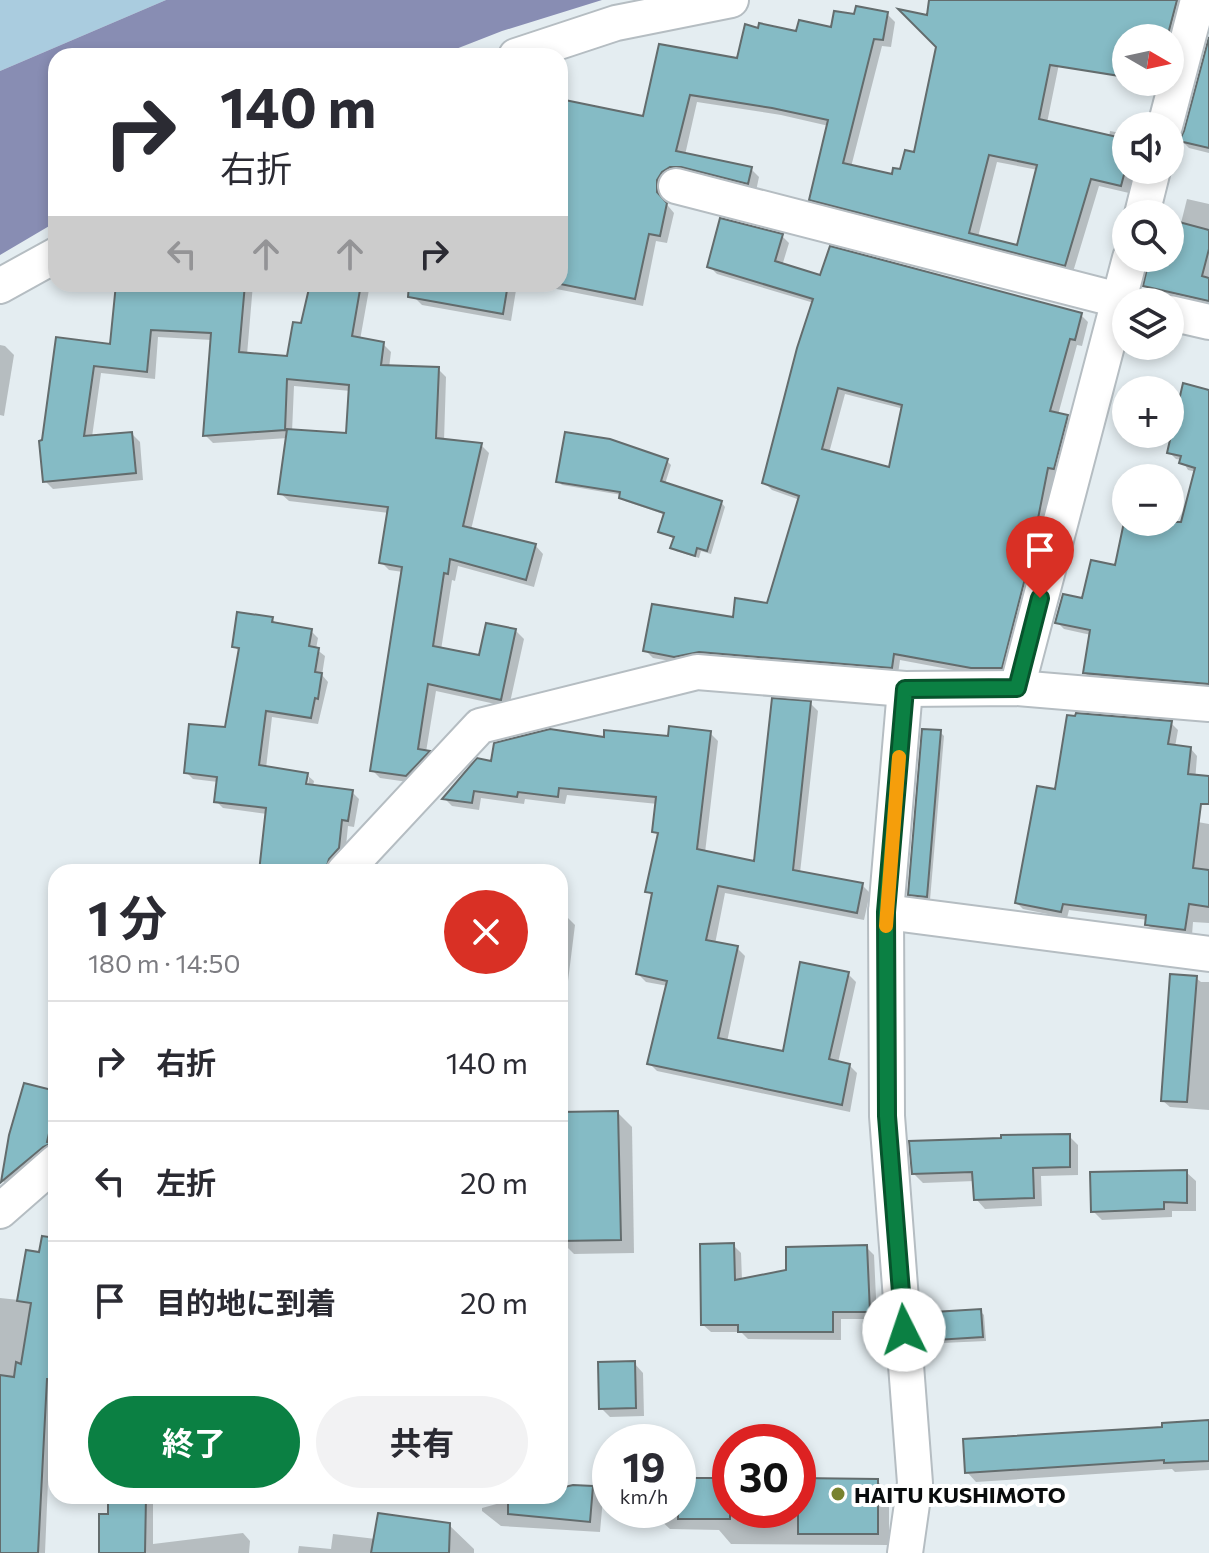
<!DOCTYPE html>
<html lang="ja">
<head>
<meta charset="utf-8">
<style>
	:root { --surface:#fff; --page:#f2f2f3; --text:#2b2b33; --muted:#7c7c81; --line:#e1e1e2; --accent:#0b8043 }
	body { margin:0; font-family:Commissioner,"Noto Sans JP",sans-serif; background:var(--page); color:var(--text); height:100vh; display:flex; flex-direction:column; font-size:30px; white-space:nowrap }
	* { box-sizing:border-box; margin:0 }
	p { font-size:26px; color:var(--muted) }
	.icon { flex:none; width:44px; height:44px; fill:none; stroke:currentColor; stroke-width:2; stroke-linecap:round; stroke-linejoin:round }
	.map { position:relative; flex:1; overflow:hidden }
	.panel { position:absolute; left:48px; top:864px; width:520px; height:640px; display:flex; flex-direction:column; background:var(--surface); border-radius:24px; box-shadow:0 4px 12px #0003 }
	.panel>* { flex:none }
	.guide { position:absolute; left:48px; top:48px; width:520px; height:244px; border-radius:24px; box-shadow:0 4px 12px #0003; background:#fff; color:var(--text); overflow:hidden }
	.needle { width:52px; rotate:99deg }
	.controls { position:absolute; left:1112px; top:24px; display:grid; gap:16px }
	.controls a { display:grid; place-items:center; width:72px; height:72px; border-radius:50%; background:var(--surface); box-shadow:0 4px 12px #0003; font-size:40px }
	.speed { position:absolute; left:592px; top:1424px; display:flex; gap:16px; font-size:40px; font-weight:700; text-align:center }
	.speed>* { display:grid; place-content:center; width:104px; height:104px; border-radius:50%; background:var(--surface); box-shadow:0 4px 12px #0003; line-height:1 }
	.speed small { font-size:20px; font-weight:400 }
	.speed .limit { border:12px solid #d22; background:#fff; color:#111 }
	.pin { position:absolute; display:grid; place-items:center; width:68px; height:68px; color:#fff; margin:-82px -34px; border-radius:50% 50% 50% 0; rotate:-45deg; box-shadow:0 0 8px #0007 }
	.pin .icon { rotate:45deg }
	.me { position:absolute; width:88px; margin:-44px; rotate:356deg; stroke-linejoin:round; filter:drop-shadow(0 0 6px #0008) }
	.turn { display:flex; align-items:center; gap:28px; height:168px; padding:0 40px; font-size:36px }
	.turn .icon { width:104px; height:104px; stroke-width:2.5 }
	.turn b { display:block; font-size:56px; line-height:68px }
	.lanes { display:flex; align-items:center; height:76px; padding:0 40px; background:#0003; justify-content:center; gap:40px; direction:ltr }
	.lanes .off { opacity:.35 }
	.round { display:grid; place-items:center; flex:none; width:84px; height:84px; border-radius:42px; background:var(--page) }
	.head { display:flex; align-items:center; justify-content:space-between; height:136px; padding:0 40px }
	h1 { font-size:48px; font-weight:700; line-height:60px }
	.button { display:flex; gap:16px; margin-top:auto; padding:16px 40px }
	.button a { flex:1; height:92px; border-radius:48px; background:var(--accent); color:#fff; font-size:32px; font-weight:700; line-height:92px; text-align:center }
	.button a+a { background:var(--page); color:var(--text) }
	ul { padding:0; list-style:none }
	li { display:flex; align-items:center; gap:24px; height:120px; padding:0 40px; border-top:2px solid var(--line) }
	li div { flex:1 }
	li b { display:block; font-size:30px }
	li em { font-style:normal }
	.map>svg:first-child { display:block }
	.green { fill:#aaccdf }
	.water { fill:#888db3 }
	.shadow { fill:#0003; fill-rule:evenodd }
	.building { fill:#85bbc5; stroke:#636c6d; stroke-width:2; fill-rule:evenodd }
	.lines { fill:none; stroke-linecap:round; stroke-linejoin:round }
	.street-casing { stroke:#b5bdc2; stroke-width:38 }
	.street { stroke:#fff; stroke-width:34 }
	.route-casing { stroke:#07532c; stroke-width:20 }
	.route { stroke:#0b8043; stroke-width:14 }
	.slow { stroke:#f59e0b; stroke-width:14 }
	.poi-dot { fill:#78822f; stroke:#fff; stroke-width:3 }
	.labels { text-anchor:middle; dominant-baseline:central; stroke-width:8; stroke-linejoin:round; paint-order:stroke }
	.poi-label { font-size:22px; font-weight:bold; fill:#090c0d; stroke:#fff; text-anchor:start }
</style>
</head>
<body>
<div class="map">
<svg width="1209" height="1553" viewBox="0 0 1209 1553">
	<rect width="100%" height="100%" fill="#e4edf1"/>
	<path class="green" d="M 0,0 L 166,0 L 0,71 Z"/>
	<path class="water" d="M 166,0 L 602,0 L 502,31 L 438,56 L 56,56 L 56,222 L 0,255 L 0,71 Z"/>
	<g class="shadow">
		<path d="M 931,0 L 1188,0 L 1170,65 L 1170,38 L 1126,38 L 1126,72 L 1059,64 L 1047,123 L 1109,137 L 1110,131 L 1126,134 L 1126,170 L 1135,170 L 1129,193 L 1099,186 L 1073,272 L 819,207 L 811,199 L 829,126 L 781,115 L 697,102 L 685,155 L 751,169 L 759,177 L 756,191 L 664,189 L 664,201 L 674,213 L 667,243 L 656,241 L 643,306 L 531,284 L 560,284 L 560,101 L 645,118 L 738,60 L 798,33 L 833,30 L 856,17 L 887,14 L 895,22 L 891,47 L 882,46 L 851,167 L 893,177 L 902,171 L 915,154 L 938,47 L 928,18 ZM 997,162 L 1038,170 L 1018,247 L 978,237 Z"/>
		<path d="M 1209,45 L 1209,153 L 1189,148 L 1181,140 L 1186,132 Z"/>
		<path d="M 1136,82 L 1165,82 L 1164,89 L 1139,85 Z"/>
		<path d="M 1187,199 L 1209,204 L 1209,304 L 1151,291 L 1146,285 L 1170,267 Z"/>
		<path d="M 722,221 L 782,236 L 789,243 L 782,266 L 822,278 L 1081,315 L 1088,322 L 1082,346 L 1077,345 L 1058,415 L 1067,417 L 1074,424 L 1061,475 L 1055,474 L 1037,567 L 1008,674 L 980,675 L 900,660 L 898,674 L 682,663 L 653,658 L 646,651 L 768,605 L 800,500 L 772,490 L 765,483 L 814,303 L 717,274 L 710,267 ZM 845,394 L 904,409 L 891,469 L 829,453 Z"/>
		<path d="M 118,284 L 253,284 L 247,355 L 288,358 L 302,326 L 312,284 L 370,284 L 360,340 L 383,344 L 391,352 L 389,368 L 438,369 L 446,377 L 444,441 L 481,445 L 489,453 L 471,530 L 535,545 L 543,554 L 534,587 L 458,566 L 455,581 L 452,580 L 441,650 L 480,658 L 516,631 L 524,639 L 509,707 L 436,691 L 426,752 L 436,760 L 415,783 L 380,778 L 372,770 L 403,572 L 389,570 L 381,562 L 389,513 L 289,501 L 280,493 L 288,438 L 213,443 L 205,435 L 212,340 L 158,337 L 155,379 L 101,373 L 92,437 L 132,434 L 140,442 L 143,480 L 53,489 L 45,481 L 44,442 L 58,340 L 112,346 ZM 294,386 L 351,391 L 348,435 L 292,432 Z"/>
		<path d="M 413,284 L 517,284 L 511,321 L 422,305 L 414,297 Z"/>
		<path d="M 0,345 L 5,346 L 14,355 L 4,416 L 0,415 Z"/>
		<path d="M 1209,392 L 1209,689 L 1091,679 L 1085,673 L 1091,635 L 1064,629 L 1057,622 L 1084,601 L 1116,567 L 1126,522 L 1157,522 L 1180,527 L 1197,472 L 1188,470 L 1182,460 L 1176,459 L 1169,452 Z"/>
		<path d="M 667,461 L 671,465 L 665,484 L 721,502 L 725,507 L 711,554 L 701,551 L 699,558 L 676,551 L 672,547 L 675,539 L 661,532 L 666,515 L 625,501 L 622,495 L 562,485 L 558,481 Z"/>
		<path d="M 272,619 L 279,626 L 311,631 L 318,638 L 316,649 L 325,656 L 322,675 L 328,682 L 318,724 L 272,717 L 266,768 L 307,775 L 314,781 L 313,787 L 352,792 L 359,799 L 354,827 L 348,826 L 345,856 L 332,872 L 261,872 L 267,814 L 223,808 L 216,801 L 218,782 L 193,779 L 186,772 L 227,730 L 240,652 L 234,646 ZM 305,777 L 309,777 L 307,794 Z"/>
		<path d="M 810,703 L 818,711 L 800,873 L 862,885 L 870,893 L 864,920 L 725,893 L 715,944 L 737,948 L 745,956 L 727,1042 L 784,1053 L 848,974 L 856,982 L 838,1063 L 849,1065 L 857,1073 L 850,1112 L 657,1071 L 649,1063 L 668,986 L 646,982 L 638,974 L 654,897 L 647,891 L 659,836 L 655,831 L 658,804 L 567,795 L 565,804 L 525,799 L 524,804 L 481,798 L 479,810 L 452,806 L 445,799 L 493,763 L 605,739 L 670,738 L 710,733 L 718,741 L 705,853 L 755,863 Z"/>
		<path d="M 1171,723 L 1178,730 L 1175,747 L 1191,749 L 1197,756 L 1192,821 L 1209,824 L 1209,923 L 1193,922 L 1192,935 L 1154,931 L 1147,924 L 1148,920 L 1069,910 L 1067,918 L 1023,909 L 1017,903 L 1057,791 Z"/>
		<path d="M 940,732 L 944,736 L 930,900 L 914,898 L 910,894 Z"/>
		<path d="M 560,913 L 564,914 L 575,925 L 562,1029 L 560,1029 Z"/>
		<path d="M 1196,978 L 1201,982 L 1209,982 L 1209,1110 L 1170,1107 L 1163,1101 Z"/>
		<path d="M 56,1093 L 56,1147 L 11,1190 L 3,1181 L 11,1136 Z"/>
		<path d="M 618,1113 L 632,1127 L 634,1253 L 574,1254 L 560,1240 L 560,1114 Z"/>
		<path d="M 1069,1136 L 1078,1145 L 1078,1175 L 1041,1176 L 1042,1206 L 985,1209 L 976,1199 L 975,1181 L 923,1183 L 913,1173 Z"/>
		<path d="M 1186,1172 L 1196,1181 L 1196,1211 L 1172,1211 L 1172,1217 L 1102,1220 L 1093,1211 Z"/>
		<path d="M 733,1245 L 741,1253 L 742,1280 L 788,1272 L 866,1247 L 874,1255 L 877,1319 L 841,1319 L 841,1340 L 748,1339 L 741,1332 L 711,1332 L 702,1324 Z"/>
		<path d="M 56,1257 L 56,1387 L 52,1387 L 45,1553 L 0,1553 L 0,1298 L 19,1300 Z"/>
		<path d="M 980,1311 L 984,1315 L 986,1341 L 942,1343 L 938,1339 Z"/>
		<path d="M 634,1363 L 643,1373 L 644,1416 L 610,1417 L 601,1408 Z"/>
		<path d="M 1209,1424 L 1209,1470 L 1175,1472 L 1172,1469 L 976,1482 L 967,1472 Z"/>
		<path d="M 678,1480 L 730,1480 L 730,1510 L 798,1510 L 798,1480 L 877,1481 L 889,1492 L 889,1545 L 731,1544 L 719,1530 L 670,1529 L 658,1518 L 658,1510 L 678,1510 Z"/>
		<path d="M 592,1488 L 603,1498 L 600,1532 L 501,1526 L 482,1511 L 482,1508 L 526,1496 L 560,1496 L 560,1490 Z"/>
		<path d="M 110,1496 L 153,1496 L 153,1544 L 243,1533 L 250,1541 L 249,1553 L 101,1553 L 110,1516 Z"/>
		<path d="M 449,1525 L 474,1549 L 474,1553 L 298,1553 L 299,1546 L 331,1549 L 333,1534 L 376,1539 Z"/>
	</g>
	<g class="building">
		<path d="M 929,0 L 1177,0 L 1167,38 L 1126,38 L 1126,77 L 1050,65 L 1039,119 L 1126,139 L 1126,167 L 1121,186 L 1091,179 L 1065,266 L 809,200 L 828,120 L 772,108 L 690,95 L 676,151 L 752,167 L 748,184 L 681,167 L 670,167 L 662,172 L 657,180 L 657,192 L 667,203 L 660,236 L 649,234 L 635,299 L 560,284 L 560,99 L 643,116 L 659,44 L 737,58 L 745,24 L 758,28 L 759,23 L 796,31 L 799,20 L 831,27 L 834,11 L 854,14 L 856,6 L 888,12 L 883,40 L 874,39 L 843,163 L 892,174 L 893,168 L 900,169 L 905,150 L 914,152 L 936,47 L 898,9 L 927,15 ZM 989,155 L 1037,165 L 1017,245 L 969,233 Z"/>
		<path d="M 1209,37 L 1209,148 L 1179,141 L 1184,131 Z"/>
		<path d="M 720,218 L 783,234 L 775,261 L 820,275 L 830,246 L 1082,313 L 1075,340 L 1070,339 L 1050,411 L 1068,415 L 1054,469 L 1048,468 L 1030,559 L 1002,668 L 971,668 L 894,654 L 892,668 L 699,652 L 674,657 L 643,651 L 652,604 L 733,617 L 735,598 L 767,603 L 799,496 L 762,483 L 797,348 L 813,299 L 707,267 ZM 838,388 L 902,405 L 889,467 L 822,449 Z"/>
		<path d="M 1179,222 L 1209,230 L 1209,249 L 1202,276 L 1209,278 L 1209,301 L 1143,286 L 1149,260 L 1169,264 Z"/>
		<path d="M 116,284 L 245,284 L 239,352 L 287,356 L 293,322 L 301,323 L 310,284 L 361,284 L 352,336 L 384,342 L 381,365 L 439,367 L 436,438 L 482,443 L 463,526 L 536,544 L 526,580 L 450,559 L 448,574 L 444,573 L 433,646 L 479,655 L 486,623 L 516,629 L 501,700 L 428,684 L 418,749 L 430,751 L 406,776 L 370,771 L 402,567 L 379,563 L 388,507 L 278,494 L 287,429 L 346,433 L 349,385 L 287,379 L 285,430 L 203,436 L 211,333 L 151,330 L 147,372 L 94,366 L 84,436 L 132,432 L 136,473 L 43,482 L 39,441 L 42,440 L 56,337 L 110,344 Z"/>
		<path d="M 409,284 L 508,284 L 503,314 L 408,297 Z"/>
		<path d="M 1183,383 L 1209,390 L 1209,684 L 1083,673 L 1090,630 L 1055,623 L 1063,594 L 1082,598 L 1091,560 L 1115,565 L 1124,522 L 1181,522 L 1195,468 L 1179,463 L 1181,456 L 1167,453 Z"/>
		<path d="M 565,432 L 610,439 L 668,459 L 661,481 L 722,501 L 707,551 L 697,548 L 695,556 L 670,548 L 674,537 L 658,532 L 664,513 L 619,498 L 620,492 L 556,482 Z"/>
		<path d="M 237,612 L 273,617 L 272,622 L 312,629 L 309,646 L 319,648 L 315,672 L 322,673 L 318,699 L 315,698 L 311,718 L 266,711 L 259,765 L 308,773 L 306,784 L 353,790 L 348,821 L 342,820 L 339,848 L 329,859 L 325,872 L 259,872 L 266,808 L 214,802 L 217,777 L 184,773 L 189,724 L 225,727 L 239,648 L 232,647 Z"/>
		<path d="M 772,698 L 811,701 L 793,870 L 863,883 L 857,913 L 718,886 L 706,940 L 738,946 L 718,1038 L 783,1051 L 800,962 L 849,972 L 829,1059 L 850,1064 L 842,1105 L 647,1064 L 667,981 L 636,974 L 652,893 L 645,892 L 658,833 L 652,832 L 656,797 L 559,788 L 558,797 L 518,792 L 517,797 L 474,791 L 472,803 L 442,799 L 477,758 L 491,761 L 494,743 L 550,729 L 604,737 L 604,730 L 668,736 L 669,726 L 711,731 L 697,849 L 754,861 Z"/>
		<path d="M 1076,713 L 1172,721 L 1168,744 L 1191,747 L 1188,774 L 1209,776 L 1209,804 L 1201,804 L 1193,868 L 1209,870 L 1209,907 L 1189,904 L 1185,930 L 1145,925 L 1146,915 L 1063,904 L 1061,912 L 1015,903 L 1037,786 L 1055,789 L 1067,715 L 1075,716 Z"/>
		<path d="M 922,729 L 941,730 L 927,897 L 908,895 Z"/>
		<path d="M 1170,974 L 1197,976 L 1187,1102 L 1161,1101 Z"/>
		<path d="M 24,1083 L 56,1091 L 56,1103 L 47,1142 L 52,1143 L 43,1147 L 1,1182 L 9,1135 Z"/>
		<path d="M 618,1111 L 621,1240 L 560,1241 L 560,1112 Z"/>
		<path d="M 1070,1134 L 1070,1167 L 1033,1168 L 1034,1198 L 974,1200 L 972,1172 L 912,1174 L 909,1141 L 1001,1138 L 1001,1135 Z"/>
		<path d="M 1187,1170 L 1187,1203 L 1164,1202 L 1164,1209 L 1091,1212 L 1090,1172 Z"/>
		<path d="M 42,1236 L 56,1238 L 56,1346 L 50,1379 L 47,1379 L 38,1553 L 0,1553 L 0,1375 L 14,1377 L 16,1362 L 21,1364 L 31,1303 L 17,1301 L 26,1250 L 39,1252 Z"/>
		<path d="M 734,1243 L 735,1280 L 786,1270 L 786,1247 L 867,1245 L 870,1312 L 833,1312 L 833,1332 L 738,1332 L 738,1325 L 701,1325 L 700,1244 Z"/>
		<path d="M 981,1309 L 983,1337 L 936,1340 L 934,1312 Z"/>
		<path d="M 635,1361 L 636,1408 L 599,1409 L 598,1362 Z"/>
		<path d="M 1209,1420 L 1209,1461 L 1164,1463 L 1164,1460 L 965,1473 L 963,1439 L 1162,1427 L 1162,1423 Z"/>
		<rect x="678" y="1478" width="52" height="41"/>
		<path d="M 798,1478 L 878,1479 L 878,1534 L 798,1534 Z"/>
		<path d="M 573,1485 L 593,1486 L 590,1522 L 508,1514 L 508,1496 L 560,1496 L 560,1488 Z"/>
		<path d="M 108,1496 L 146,1496 L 145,1553 L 99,1553 L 99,1514 L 108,1514 Z"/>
		<path d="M 378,1513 L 450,1523 L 449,1553 L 371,1553 Z"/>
	</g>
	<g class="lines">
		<defs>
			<g id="street">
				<path d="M 516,56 L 616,23 L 731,0"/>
				<path d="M 1165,126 L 1198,0"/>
				<path d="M 676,186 L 1126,302"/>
				<path d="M 1142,214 L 1153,170"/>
				<path d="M 0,286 L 56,255"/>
				<path d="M 1170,313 L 1209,322"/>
				<path d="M 1017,688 L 1130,258"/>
				<path d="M 344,872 L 480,726 L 697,672 L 905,689 L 1017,688 L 1209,704"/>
				<path d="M 886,912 L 1209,954"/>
				<path d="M 0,1211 L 56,1162"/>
				<path d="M 905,1553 L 915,1483 L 887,1116 L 886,912 L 905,689"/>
			</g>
		</defs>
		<use href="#street" class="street-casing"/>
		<use href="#street" class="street"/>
	</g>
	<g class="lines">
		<defs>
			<path id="route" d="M 904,1330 L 887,1116 L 886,912 L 905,689 L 1017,688 L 1040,598"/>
		</defs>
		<use href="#route" class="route-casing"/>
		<use href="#route" class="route"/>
		<path class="slow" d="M 886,926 L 899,757"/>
	</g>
	<circle class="poi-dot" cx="838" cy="1494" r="8"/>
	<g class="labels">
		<g class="poi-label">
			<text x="854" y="1494">HAITU KUSHIMOTO</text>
		</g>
	</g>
</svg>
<div class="controls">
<a><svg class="needle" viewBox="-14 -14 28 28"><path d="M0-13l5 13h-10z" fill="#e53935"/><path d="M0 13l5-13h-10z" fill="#7c7c81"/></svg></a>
<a><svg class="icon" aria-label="sound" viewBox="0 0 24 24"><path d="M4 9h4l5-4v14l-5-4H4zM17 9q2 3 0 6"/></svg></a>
<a><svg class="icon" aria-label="search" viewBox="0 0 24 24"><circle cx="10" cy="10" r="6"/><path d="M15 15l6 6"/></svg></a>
<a><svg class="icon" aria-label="layers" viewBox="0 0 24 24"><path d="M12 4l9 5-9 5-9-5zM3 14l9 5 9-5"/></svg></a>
<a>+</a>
<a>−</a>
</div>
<div class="speed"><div>19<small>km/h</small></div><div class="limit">30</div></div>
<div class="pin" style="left:1040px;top:598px;background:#d93025"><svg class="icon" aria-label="arrive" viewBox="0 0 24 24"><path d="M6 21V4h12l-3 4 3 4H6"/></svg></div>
<svg class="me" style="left:904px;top:1330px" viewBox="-20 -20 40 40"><circle r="19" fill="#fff"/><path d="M0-13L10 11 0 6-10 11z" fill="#0b8043"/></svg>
<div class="guide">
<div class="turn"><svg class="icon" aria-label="right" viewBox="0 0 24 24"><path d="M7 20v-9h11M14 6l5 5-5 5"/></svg><div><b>140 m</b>右折</div></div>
<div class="lanes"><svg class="icon off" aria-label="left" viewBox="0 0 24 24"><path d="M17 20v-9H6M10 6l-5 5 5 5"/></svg><svg class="icon off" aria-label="ahead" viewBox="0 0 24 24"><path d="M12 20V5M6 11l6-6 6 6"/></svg><svg class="icon off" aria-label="ahead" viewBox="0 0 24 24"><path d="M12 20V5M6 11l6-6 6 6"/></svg><svg class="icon" aria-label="right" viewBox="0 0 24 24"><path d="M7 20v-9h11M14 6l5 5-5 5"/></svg></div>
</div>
<section class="panel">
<div class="head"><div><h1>1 分</h1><p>180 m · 14:50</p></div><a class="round" style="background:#d93025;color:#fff"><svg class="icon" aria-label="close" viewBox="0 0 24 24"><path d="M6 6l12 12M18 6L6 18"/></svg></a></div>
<ul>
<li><svg class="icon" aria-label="right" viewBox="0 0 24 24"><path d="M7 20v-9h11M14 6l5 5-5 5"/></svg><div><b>右折</b></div><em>140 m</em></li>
<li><svg class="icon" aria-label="left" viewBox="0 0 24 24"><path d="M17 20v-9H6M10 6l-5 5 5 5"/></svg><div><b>左折</b></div><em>20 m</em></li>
<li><svg class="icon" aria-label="arrive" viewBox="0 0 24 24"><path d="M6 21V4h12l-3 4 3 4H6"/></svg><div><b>目的地に到着</b></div><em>20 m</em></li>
</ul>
<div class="button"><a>終了</a><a>共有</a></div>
</section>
</div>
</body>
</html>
